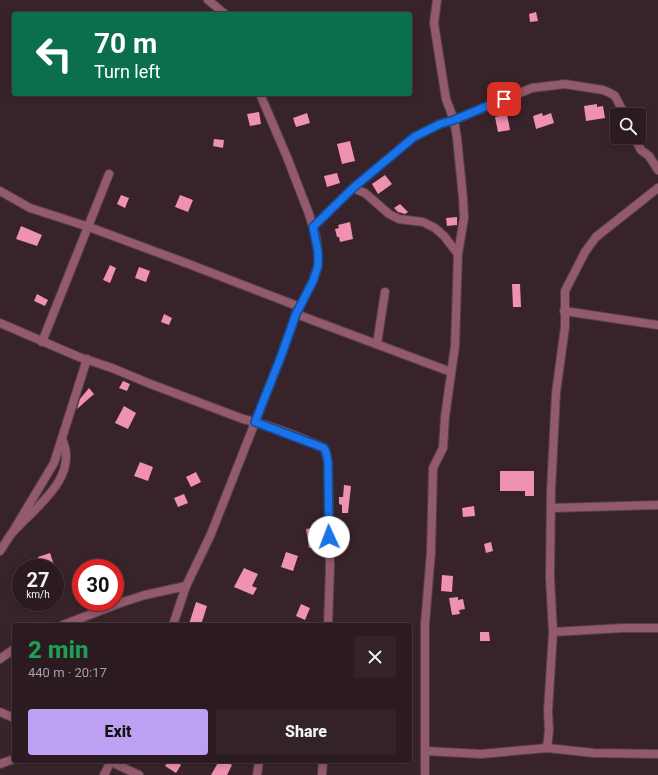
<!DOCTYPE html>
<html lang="en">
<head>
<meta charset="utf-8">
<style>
	:root { --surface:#2b1a20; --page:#332329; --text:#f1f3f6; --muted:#a6a1a5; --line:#47383e; --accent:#bca0f2 }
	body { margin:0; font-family:Roboto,sans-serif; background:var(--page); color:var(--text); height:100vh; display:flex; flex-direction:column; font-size:15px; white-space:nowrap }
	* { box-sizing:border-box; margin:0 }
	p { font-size:13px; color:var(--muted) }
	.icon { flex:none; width:22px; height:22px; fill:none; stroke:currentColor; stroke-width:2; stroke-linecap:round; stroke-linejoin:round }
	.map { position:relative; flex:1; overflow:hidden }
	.details { position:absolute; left:12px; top:623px; width:400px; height:140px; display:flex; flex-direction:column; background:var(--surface); border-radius:4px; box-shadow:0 2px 6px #0003,0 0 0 1px var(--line) }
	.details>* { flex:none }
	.banner { position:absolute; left:12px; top:12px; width:400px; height:84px; border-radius:4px; box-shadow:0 2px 6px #0003,0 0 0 1px var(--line); background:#0b6e4f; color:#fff; overflow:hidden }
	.fabs { position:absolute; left:610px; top:108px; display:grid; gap:8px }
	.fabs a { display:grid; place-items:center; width:36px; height:36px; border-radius:4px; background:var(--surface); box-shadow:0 2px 6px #0003,0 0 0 1px var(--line); font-size:20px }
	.speed { position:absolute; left:12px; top:559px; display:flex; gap:8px; font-size:20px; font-weight:700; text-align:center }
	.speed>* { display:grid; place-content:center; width:52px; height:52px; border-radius:50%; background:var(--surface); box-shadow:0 2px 6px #0003,0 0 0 1px var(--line); line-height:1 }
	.speed small { font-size:10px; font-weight:400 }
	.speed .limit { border:6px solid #d22; background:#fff; color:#111 }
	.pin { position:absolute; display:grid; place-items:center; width:34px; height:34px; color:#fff; margin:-17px; border-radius:8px; box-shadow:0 2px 6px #0006 }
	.me { position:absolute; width:44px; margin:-22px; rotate:358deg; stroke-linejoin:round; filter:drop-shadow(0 0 3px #0008) }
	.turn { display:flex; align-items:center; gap:14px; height:84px; padding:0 16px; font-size:18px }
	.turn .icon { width:52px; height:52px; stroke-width:2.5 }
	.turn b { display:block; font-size:28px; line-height:34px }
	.round { display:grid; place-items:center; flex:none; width:42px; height:42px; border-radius:4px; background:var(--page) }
	.headline { display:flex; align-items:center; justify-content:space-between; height:68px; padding:0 16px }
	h1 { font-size:24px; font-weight:800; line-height:30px; color:#1e9e55 }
	.cta { display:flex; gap:8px; margin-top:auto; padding:8px 16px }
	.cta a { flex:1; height:46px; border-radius:4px; background:var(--accent); color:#111; font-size:16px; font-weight:800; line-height:46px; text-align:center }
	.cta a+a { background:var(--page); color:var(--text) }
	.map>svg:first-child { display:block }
	.building { fill:#ef91b0 }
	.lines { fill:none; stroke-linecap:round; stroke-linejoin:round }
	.street-casing { stroke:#554046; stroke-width:10 }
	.street { stroke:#93596c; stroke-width:8 }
	.route-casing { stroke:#114b97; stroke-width:10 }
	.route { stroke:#1a73e8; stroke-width:7 }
</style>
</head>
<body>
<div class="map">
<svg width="658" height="775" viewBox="0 0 658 775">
	<rect width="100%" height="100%" fill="#39232a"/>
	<g class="building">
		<path d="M 536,12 L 538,21 L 530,22 L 529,14 Z"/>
		<path d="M 597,104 L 597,107 L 603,106 L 605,118 L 586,121 L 584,106 Z"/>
		<path d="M 259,112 L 261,124 L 250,126 L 247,114 Z"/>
		<path d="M 307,113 L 310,123 L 296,127 L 293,118 Z"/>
		<path d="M 542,113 L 543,116 L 551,113 L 554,123 L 536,129 L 533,116 Z"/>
		<path d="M 507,114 L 510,130 L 498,132 L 495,117 Z"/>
		<path d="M 214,139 L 224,140 L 223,148 L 213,146 Z"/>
		<path d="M 350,141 L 355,161 L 342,164 L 337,144 Z"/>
		<path d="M 337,173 L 340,183 L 327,187 L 324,176 Z"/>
		<path d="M 385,175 L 392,184 L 378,194 L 372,184 Z"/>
		<path d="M 121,195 L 129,198 L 125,208 L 117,204 Z"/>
		<path d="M 180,195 L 193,200 L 188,212 L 175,207 Z"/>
		<path d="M 400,204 L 408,212 L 405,214 L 398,212 L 394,208 Z"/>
		<path d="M 457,217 L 457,225 L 447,226 L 446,218 Z"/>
		<path d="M 350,222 L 353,239 L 340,242 L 339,237 L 337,237 L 335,229 L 339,228 L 338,225 Z"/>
		<path d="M 21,226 L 42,235 L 37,246 L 16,239 Z"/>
		<path d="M 110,265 L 116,268 L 110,283 L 103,280 Z"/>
		<path d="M 139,267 L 150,271 L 146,282 L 135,278 Z"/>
		<path d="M 512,284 L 520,284 L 521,307 L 513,307 Z"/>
		<path d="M 37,294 L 48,300 L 45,306 L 34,301 Z"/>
		<path d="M 164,314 L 172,318 L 169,325 L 161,322 Z"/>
		<path d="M 123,381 L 130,384 L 127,391 L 119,388 Z"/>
		<path d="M 89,388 L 94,394 L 77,409 L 80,399 Z"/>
		<path d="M 124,406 L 136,413 L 128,429 L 115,423 Z"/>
		<path d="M 140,462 L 153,467 L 148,481 L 134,476 Z"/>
		<path d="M 500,471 L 534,471 L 534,496 L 525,496 L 525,491 L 500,491 Z"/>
		<path d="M 196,472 L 201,482 L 191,487 L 186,477 Z"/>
		<path d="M 344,485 L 351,486 L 348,513 L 342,513 L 342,505 L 339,504 L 339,497 L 343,497 Z"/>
		<path d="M 184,494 L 188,503 L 178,507 L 174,498 Z"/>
		<path d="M 474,506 L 475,516 L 463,517 L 462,508 Z"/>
		<path d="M 318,527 L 321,546 L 309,548 L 306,529 Z"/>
		<path d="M 491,542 L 493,551 L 486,553 L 484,544 Z"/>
		<path d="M 286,552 L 298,556 L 293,571 L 281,567 Z"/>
		<path d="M 50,553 L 55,568 L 42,568 L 38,557 Z"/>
		<path d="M 244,568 L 258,574 L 252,586 L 257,588 L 253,595 L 234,587 Z"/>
		<path d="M 442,575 L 453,576 L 452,592 L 441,591 Z"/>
		<path d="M 458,597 L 458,600 L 463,599 L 465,609 L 459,610 L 460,614 L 452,615 L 449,598 Z"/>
		<path d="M 196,602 L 207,606 L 201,625 L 189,624 Z"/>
		<path d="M 301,604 L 310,608 L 305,620 L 296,616 Z"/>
		<path d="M 480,632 L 489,632 L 490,641 L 480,641 Z"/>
		<path d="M 168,761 L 175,761 L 181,765 L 176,773 L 165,766 Z"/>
		<path d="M 219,761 L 225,761 L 232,765 L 227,775 L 211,775 Z"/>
	</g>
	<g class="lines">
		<defs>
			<g id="street">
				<path d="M 208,0 L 225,14"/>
				<path d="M 634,137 L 641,150 L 649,156 L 658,170"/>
				<path d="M 353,188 L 365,193 L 389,214 L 399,219 L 423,222 L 435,228 L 444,236 L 458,254"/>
				<path d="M 0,191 L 30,208 L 89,227 L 186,263 L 300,307"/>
				<path d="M 313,227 L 353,188 L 414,137 L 440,124 L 454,120 L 446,99 L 436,36 L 434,23 L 437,0"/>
				<path d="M 564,311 L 658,325"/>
				<path d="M 296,314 L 451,372"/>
				<path d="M 0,323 L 79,357 L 112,368 L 148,383 L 243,419 C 270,425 298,436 324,448 L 328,462 L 330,568 L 328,625"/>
				<path d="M 42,342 L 109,174"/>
				<path d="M 377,344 L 385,292"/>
				<path d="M 551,508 L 658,505"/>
				<path d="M 12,533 L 54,463 L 87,359"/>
				<path d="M 0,551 C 4,545 8,538 12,533 C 34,508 80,478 62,439"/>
				<path d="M 63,625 L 123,602 L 145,595 L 186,586"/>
				<path d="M 173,625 L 186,586 L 211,534 L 280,359 L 296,314 L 313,281 L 318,266 L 318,252 L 316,237 L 309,214 L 287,157 L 260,94"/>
				<path d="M 553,632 L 623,628 L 658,628"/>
				<path d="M 0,659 L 14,649"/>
				<path d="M 0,712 L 14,718"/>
				<path d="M 547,748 L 549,730 L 548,711 L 553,632 L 550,578 L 551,491 L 556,393 L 565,327 L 565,291 L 585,252 L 596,237 L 658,188"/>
				<path d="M 425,751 L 481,754 L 547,748 L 594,753 L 658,754"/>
				<path d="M 109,761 L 139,775"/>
				<path d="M 0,764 L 14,759"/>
				<path d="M 104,775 L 111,761"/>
				<path d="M 257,775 L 259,761"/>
				<path d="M 322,775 L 323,761"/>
				<path d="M 425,775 L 425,624 L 431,552 L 433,468 L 443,448 L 445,417 L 455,346 L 458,254 L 464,218 L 463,198 L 457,138 L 454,120 L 532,88 L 565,84 L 603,90 L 610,93 L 615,96 L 625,115"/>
			</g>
		</defs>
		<use href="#street" class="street-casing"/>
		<use href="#street" class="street"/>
	</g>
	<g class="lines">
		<defs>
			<path id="route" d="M 329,537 L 328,462 L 326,452 L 324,448 L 255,422 L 280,359 L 296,314 L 313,281 L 318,266 L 318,252 L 313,227 L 353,188 L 414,137 L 440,124 L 454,120 L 504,99"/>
		</defs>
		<use href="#route" class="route-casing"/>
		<use href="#route" class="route"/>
	</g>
</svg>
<div class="fabs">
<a><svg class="icon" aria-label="search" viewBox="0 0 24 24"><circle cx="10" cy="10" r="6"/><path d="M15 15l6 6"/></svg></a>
</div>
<div class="speed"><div>27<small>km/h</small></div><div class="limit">30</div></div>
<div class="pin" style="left:504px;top:99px;background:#d93025"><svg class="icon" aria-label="arrive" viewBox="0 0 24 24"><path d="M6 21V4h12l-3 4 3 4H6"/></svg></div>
<svg class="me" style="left:329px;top:537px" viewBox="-20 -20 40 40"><circle r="19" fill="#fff"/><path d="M0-13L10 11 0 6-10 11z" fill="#1a73e8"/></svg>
<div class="banner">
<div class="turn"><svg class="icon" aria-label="left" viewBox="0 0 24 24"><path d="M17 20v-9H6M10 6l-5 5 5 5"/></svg><div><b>70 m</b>Turn left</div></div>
</div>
<section class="details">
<div class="headline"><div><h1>2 min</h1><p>440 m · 20:17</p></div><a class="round"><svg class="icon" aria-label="close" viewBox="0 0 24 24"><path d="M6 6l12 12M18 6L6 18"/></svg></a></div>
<div class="cta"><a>Exit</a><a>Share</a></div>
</section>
</div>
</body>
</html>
